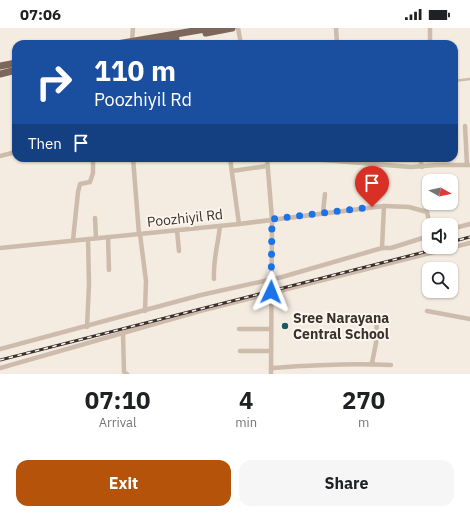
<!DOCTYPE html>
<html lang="en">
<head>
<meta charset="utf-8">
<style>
	:root { --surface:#fff; --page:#f6f6f6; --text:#202124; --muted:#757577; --accent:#b45309 }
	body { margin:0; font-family:"IBM Plex Sans",sans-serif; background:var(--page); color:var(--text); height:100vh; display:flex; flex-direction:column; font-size:15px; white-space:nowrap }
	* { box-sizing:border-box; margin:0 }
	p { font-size:13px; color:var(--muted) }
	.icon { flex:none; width:22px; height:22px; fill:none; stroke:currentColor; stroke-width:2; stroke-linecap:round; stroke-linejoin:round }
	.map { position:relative; height:346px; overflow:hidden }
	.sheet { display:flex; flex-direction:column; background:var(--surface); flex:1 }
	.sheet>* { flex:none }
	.guide { position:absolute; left:12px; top:12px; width:446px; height:122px; border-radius:12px; box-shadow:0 1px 3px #0004; background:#1a4fa0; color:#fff; overflow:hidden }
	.needle { width:26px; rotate:98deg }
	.tools { position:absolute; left:422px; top:146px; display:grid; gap:8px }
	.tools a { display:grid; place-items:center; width:36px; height:36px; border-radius:8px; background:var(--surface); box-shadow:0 1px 3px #0004; font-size:20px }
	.pin { position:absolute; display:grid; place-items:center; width:34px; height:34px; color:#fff; margin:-41px -17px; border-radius:50% 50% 50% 0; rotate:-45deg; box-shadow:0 0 4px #0007 }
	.pin .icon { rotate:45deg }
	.me { position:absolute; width:44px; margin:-22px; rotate:2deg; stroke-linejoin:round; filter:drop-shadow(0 0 3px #0008) }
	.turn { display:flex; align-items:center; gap:14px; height:84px; padding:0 16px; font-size:18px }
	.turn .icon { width:52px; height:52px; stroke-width:2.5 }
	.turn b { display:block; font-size:28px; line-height:34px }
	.then { display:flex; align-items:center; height:38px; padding:0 16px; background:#0003; gap:8px; font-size:15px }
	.eta { display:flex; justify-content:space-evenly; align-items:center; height:68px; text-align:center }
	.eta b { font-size:24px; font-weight:800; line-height:28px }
	.button { display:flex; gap:8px; margin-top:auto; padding:8px 16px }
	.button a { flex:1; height:46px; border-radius:12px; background:var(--accent); color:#fff; font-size:16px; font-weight:800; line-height:46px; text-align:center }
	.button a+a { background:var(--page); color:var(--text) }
	.status { display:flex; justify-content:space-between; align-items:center; height:28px; padding:0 20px; background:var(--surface); direction:ltr }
	.status svg { height:11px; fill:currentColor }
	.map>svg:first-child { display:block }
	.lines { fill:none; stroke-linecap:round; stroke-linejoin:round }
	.service { stroke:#cdbbac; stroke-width:2.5 }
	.minor { stroke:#cdbbac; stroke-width:4.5 }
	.primary { stroke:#7d675c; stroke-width:7 }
	.rail-casing { stroke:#3b302b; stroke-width:3 }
	.rail { stroke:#fbf5ee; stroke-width:1.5; stroke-dasharray:4.5; stroke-linecap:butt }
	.route { stroke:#1a73e8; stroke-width:7; stroke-dasharray:0 12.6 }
	.poi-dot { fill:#1f5a5e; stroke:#fbf5ee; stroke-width:1.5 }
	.labels { text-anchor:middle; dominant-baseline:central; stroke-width:4; stroke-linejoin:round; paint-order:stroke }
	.street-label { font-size:14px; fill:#3b302b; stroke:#fbf5ee }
	.poi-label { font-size:14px; font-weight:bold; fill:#3b302b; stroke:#fbf5ee; text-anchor:start }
</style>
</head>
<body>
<div class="status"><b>07:06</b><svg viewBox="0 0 49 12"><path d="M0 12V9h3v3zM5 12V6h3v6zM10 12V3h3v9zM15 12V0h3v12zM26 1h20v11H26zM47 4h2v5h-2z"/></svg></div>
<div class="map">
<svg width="470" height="346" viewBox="0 0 470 346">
	<rect width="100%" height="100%" fill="#f4ebe1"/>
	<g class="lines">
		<path class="service" d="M 454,53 L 470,51"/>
		<g class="minor">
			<path d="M 238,0 L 241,16"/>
			<path d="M 336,0 L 337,16"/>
			<path d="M 430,0 L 430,16"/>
			<path d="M 132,13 L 133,0"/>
			<path d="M 465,98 L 467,137"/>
			<path d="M 0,128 L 16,124"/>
			<path d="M 133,130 L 139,206"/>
			<path d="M 230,130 L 239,196"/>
			<path d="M 267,130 L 272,191 L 271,346"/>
			<path d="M 299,130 L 411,139 L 437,137 L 470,137"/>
			<path d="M 420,130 L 422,139"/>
			<path d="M 232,143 L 267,138"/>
			<path d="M 384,178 L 409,179 L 427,184 L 430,197"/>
			<path d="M 323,184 L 325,166"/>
			<path d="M 95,190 L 96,210"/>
			<path d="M 451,201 L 470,196"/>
			<path d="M 177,202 L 179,223"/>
			<path d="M 140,206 L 146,253 L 145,283"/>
			<path d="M 108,209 L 109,242"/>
			<path d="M 73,212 L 78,164 L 80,156 L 90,154 L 93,145 L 93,130"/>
			<path d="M 0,220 L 239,196 L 384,178 L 382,220"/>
			<path d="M 214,251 C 213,231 218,217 220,198"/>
			<path d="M 427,283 L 470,291"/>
			<path d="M 87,299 L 89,256 L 88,211"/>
			<path d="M 239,301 L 271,301"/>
			<path d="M 123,305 L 124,344 L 127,346"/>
			<path d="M 0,321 L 201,267 L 282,249 L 382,220 L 391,220 L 429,208"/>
			<path d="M 240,323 L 271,323"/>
			<path d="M 372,335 L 376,315 L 377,288"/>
			<path d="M 271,338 L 273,340 C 313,337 351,335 391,337"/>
			<path d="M 0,340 L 200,283 L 470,215"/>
		</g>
		<g class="primary">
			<path d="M 206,5 L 232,0"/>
			<path d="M 117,16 L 211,0"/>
			<path d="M 149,16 L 176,11"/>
			<path d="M 0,38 L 16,35"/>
			<path d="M 0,46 L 16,42"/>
		</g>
		<defs>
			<g id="rail">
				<path d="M 451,214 L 470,209"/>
				<path d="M 0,332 L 444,219"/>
			</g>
		</defs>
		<use href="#rail" class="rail-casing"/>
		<use href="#rail" class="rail"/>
	</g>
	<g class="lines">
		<path class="route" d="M 271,264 L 272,191 L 372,179"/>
	</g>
	<circle class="poi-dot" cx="285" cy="298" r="4"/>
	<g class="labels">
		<g class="street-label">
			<text transform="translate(185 190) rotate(-6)">Poozhiyil Rd</text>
		</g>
		<g class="poi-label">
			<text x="293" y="290">Sree Narayana<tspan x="293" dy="16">Central School</tspan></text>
		</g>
	</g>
</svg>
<div class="tools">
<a><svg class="needle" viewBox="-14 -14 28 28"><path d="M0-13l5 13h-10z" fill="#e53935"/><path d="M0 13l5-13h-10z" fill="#757577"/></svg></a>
<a><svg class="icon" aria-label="sound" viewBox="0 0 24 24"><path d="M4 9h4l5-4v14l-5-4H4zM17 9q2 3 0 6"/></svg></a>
<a><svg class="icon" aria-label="search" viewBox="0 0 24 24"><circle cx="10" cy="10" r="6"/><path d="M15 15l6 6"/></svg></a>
</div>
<div class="pin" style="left:372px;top:179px;background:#d93025"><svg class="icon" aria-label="arrive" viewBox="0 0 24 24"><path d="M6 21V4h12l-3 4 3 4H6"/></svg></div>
<svg class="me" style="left:271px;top:264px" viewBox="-20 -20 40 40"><path d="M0-17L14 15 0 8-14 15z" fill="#1a73e8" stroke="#fff" stroke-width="4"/></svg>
<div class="guide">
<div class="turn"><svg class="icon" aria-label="right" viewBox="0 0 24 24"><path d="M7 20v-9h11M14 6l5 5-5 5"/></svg><div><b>110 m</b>Poozhiyil Rd</div></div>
<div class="then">Then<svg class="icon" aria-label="arrive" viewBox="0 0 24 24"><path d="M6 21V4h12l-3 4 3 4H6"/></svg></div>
</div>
</div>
<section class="sheet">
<div class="eta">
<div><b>07:10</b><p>Arrival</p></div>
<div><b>4</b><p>min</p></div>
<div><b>270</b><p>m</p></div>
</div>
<div class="button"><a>Exit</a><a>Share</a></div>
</section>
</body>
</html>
